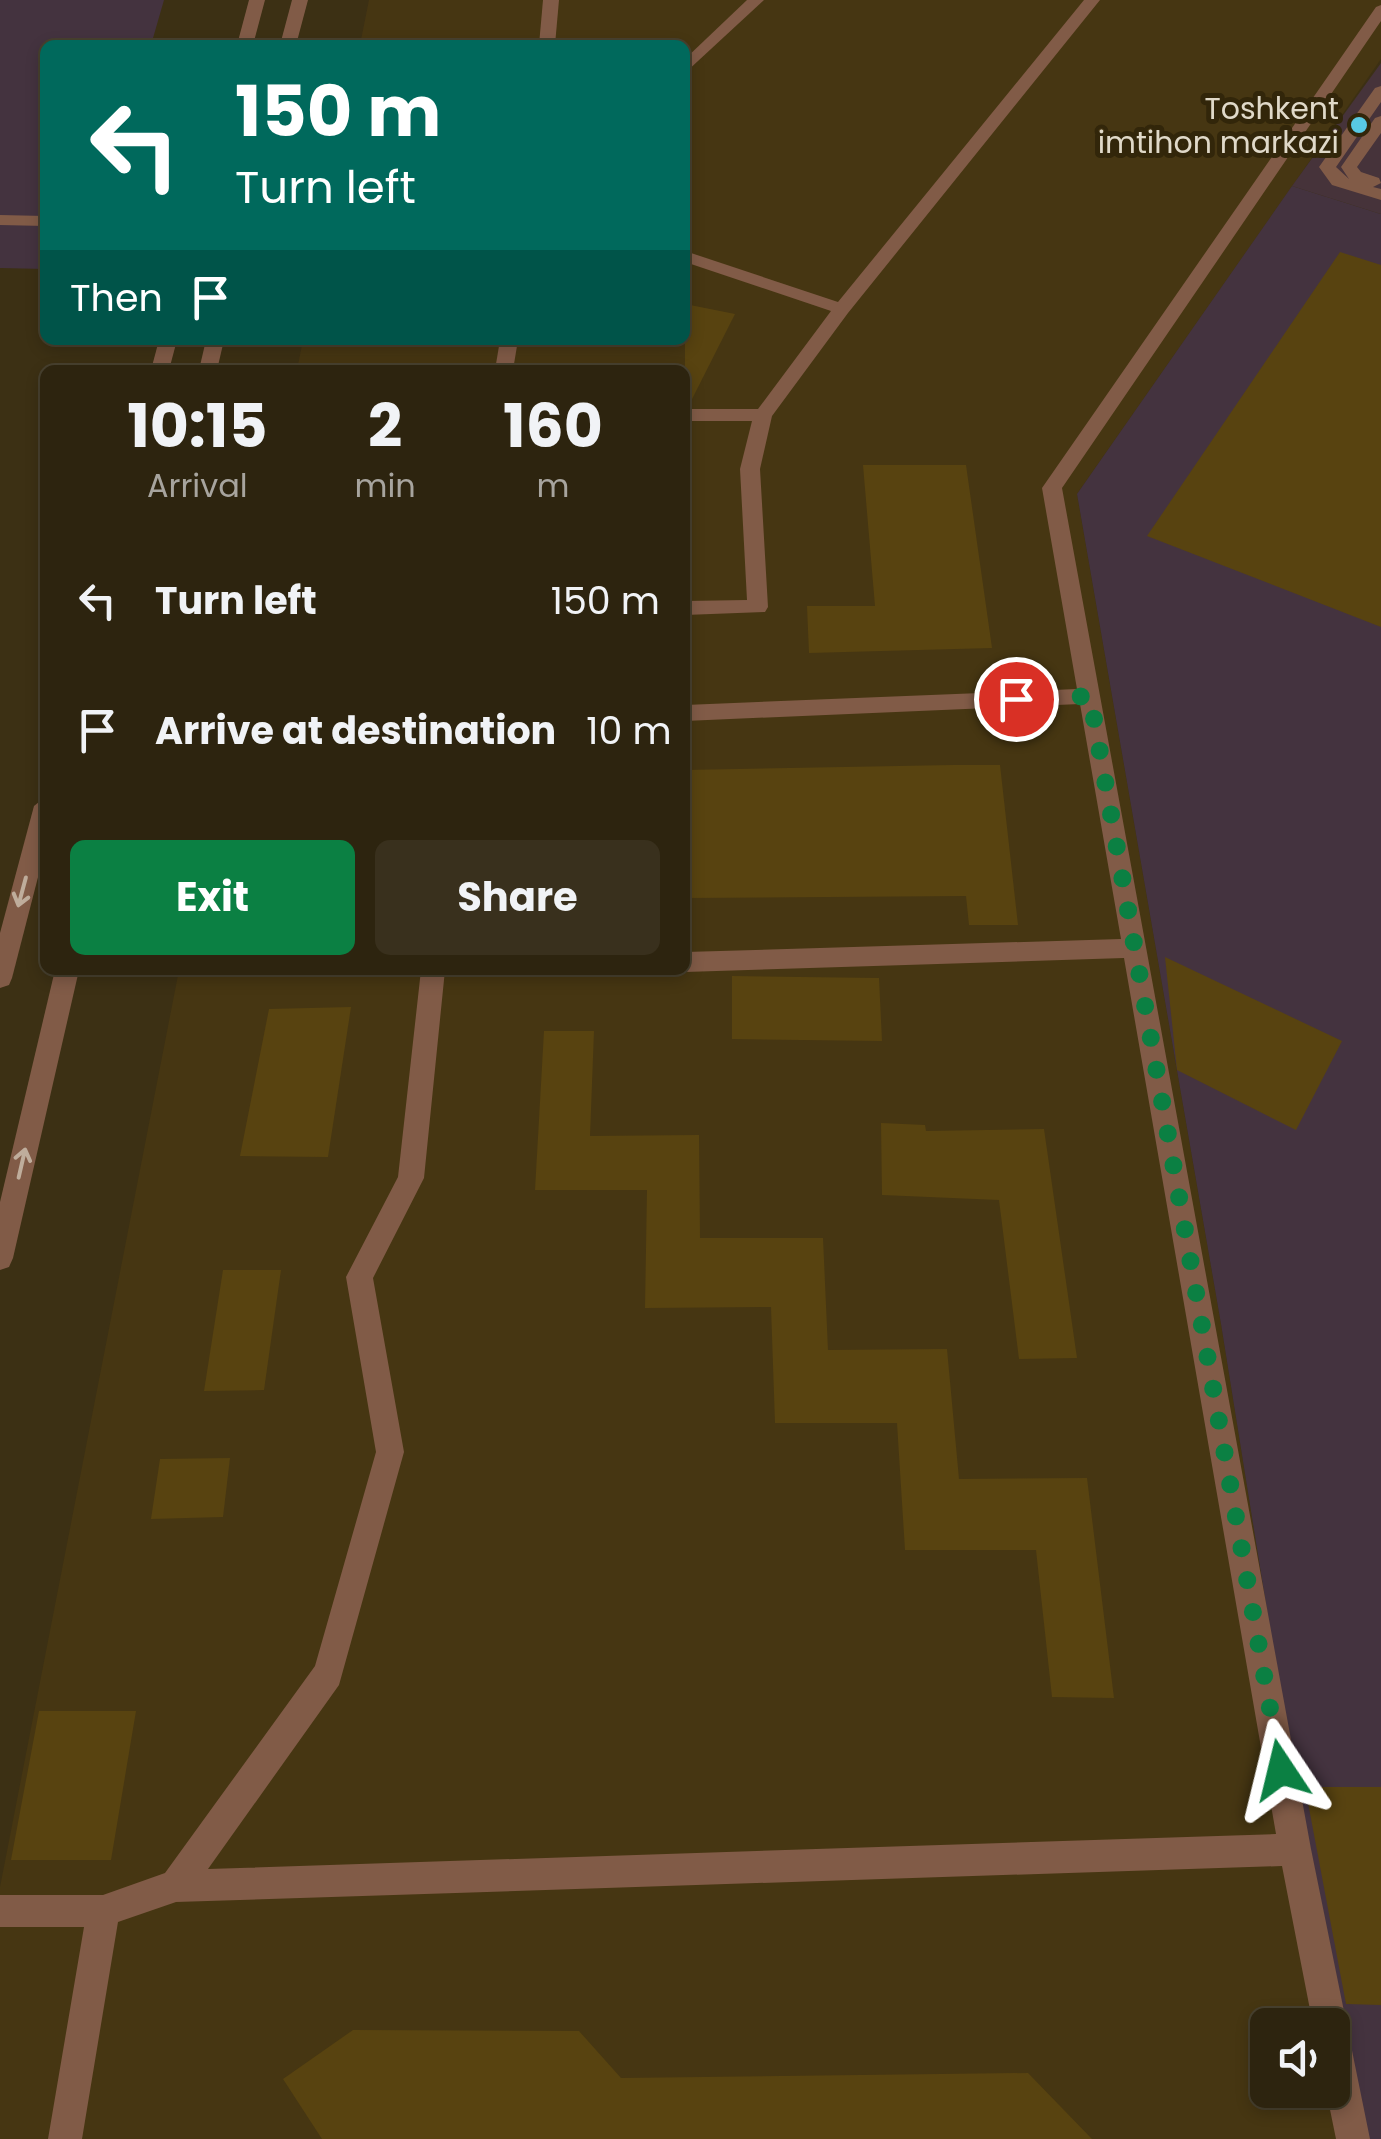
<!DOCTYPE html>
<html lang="en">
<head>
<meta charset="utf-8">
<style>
	:root { --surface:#2d240f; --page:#39301d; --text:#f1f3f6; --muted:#a7a49e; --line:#48412f; --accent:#0b8043 }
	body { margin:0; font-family:Poppins,sans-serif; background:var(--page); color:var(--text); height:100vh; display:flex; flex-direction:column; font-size:38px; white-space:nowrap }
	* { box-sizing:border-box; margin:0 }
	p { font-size:32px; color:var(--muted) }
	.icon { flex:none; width:55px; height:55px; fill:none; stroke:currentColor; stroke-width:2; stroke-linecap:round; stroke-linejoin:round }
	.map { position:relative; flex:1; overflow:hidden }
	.sheet { position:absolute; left:40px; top:365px; width:650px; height:610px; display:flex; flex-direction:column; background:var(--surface); border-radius:15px; box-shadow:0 5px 15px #0003,0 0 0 2px var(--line) }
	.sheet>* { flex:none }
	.hud { position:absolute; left:40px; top:40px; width:650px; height:305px; border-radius:15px; box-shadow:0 5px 15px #0003,0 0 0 2px var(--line); background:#00695c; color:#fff; overflow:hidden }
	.fabs { position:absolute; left:1250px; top:2008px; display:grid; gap:20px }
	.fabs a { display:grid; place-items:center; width:100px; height:100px; border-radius:15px; background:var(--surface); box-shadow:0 5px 15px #0003,0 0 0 2px var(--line); font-size:50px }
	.pin { position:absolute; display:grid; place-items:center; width:85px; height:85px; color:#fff; margin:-42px; border:5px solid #fff; border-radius:50%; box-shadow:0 2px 10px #0007 }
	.me { position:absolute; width:110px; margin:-55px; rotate:350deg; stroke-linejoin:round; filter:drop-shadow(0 0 8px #0008) }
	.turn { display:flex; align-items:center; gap:35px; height:210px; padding:0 30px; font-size:45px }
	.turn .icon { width:130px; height:130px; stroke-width:2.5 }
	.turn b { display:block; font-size:70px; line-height:85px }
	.then { display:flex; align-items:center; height:95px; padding:0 30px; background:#0003; gap:20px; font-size:38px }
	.eta { display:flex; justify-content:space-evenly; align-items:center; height:170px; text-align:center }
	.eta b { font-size:60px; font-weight:700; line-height:70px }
	.primary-button { display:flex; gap:20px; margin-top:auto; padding:20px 30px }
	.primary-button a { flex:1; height:115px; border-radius:15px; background:var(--accent); color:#fff; font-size:40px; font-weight:700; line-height:115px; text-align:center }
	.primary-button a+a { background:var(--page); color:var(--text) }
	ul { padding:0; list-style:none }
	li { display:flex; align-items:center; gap:30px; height:130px; padding:0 30px }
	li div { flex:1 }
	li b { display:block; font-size:38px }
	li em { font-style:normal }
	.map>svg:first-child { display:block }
	.built { fill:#463612; fill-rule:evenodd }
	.industrial { fill:#44333f }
	.education { fill:#46333a }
	.building { fill:#584310 }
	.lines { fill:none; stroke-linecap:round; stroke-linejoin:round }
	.service { fill:#815b47; fill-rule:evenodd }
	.minor { fill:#815b47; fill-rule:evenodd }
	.oneway { stroke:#bfad9c }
	.route { stroke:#0b8043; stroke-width:18; stroke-dasharray:0 32.4 }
	.poi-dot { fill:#58c9e3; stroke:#32260a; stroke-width:4 }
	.labels { text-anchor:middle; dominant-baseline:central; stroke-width:10; stroke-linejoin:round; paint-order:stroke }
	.far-poi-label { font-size:30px; fill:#e0d9c9; stroke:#32260a; text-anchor:end }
</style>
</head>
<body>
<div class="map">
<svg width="1381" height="2139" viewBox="0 0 1381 2139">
	<rect width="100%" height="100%" fill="#3c3014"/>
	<path class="built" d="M 369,0 L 1381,0 L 1381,59 L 1077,494 L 1221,1324 L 1285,1723 L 1369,2139 L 0,2139 L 0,1887 L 179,970 L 685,970 L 685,370 L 297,370 L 303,340 L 685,340 L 685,45 L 360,45 ZM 1268,2025 L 1332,2025 L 1332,2090 L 1268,2090 Z"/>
	<g class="industrial">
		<path d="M 0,0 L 164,0 L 151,45 L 45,45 L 45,269 L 0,268 Z"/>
		<path d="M 1292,186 L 1381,214 L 1381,2139 L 1369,2139 L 1285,1723 L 1221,1324 L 1077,494 Z"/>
	</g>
	<path class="education" d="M 1381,63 L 1381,214 L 1292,186 Z"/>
	<g class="building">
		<path d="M 1340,252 L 1381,265 L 1381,627 L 1147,536 Z"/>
		<path d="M 685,304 L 735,314 L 689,405 L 685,405 Z"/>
		<path d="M 863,465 L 966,465 L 992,648 L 809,653 L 807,606 L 875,606 Z"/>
		<path d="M 953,765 L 1000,765 L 1018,925 L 969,925 L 966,896 L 685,898 L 685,770 Z"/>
		<path d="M 1165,957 L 1342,1041 L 1296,1130 L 1177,1070 Z"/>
		<path d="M 732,976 L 879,978 L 882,1041 L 732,1039 Z"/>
		<path d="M 351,1007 L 328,1157 L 240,1156 L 269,1009 Z"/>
		<path d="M 544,1031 L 594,1031 L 590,1136 L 699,1135 L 700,1238 L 823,1238 L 828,1350 L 947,1349 L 959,1479 L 1087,1478 L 1114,1698 L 1052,1697 L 1036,1550 L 905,1550 L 897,1423 L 775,1423 L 771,1307 L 645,1308 L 647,1190 L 535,1190 Z"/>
		<path d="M 881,1123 L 925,1125 L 926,1131 L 1044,1129 L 1077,1358 L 1019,1359 L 999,1200 L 882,1195 Z"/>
		<path d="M 223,1270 L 281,1270 L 264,1390 L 204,1391 Z"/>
		<path d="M 230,1458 L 223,1517 L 151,1519 L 160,1459 Z"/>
		<path d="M 39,1711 L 136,1711 L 111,1860 L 11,1860 Z"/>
		<path d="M 1305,1787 L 1381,1787 L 1381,2005 L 1346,2004 Z"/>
		<path d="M 353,2030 L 579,2031 L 621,2078 L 1028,2073 L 1092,2139 L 322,2139 L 283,2079 Z"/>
	</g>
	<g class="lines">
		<g class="service">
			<path d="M 543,0 L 559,0 L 555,45 L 539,45 Z"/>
			<path d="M 747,0 L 764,0 L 685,73 L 685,59 Z"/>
			<path d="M 1084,0 L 1100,0 L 848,313 L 772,416 L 760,469 L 768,607 L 765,612 L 685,615 L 685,601 L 747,600 L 740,469 L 752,421 L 685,421 L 685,409 L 758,409 L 831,311 L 685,262 L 685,251 L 838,302 Z"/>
			<path d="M 1381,5 L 1381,21 L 1062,488 L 1311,1849 L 1370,2139 L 1336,2139 L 1326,2090 L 1332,2090 L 1332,2025 L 1313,2025 L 1282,1866 L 176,1902 L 118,1922 L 82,2139 L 48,2139 L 84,1927 L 0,1927 L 0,1895 L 103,1895 L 165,1873 L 315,1666 L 376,1452 L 346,1277 L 398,1177 L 421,970 L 445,970 L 424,1178 L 373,1278 L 404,1452 L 339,1685 L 208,1869 L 1276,1834 L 1124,958 L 685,972 L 679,970 L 685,970 L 685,952 L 1121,939 L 1080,704 L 685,721 L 685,705 L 1077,689 L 1042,488 L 1376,7 Z"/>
			<path d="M 1381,86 L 1381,102 L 1336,167 L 1349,179 L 1341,167 L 1375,118 L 1381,116 L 1381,133 L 1357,167 L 1361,172 L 1379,178 L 1381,183 L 1373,187 L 1381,189 L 1381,200 L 1332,185 L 1319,167 L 1375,88 Z"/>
			<path d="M 0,215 L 45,216 L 45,226 L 0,225 Z"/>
			<path d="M 500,340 L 518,340 L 513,370 L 495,370 Z"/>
		</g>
		<g class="minor">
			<path d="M 249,0 L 265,0 L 253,45 L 237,45 Z"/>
			<path d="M 292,0 L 308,0 L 296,45 L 280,45 Z"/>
			<path d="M 159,340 L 177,340 L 169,370 L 151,370 Z"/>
			<path d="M 206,340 L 224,340 L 217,370 L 199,370 Z"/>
			<path d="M 45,797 L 45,850 L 12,978 L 9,985 L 0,988 L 0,933 L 34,806 Z"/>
			<path d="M 55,970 L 79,970 L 13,1258 L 9,1267 L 0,1270 L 0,1202 Z"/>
		</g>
	</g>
	<defs><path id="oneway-shaft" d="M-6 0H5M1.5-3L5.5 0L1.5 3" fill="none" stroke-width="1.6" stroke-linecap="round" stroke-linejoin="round" transform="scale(2.5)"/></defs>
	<g class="oneway">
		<use href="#oneway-shaft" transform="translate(22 892) rotate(105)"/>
		<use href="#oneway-shaft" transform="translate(22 1163) rotate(-77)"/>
	</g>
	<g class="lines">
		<path class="route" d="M 1016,699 L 1090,696 L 1281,1770"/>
	</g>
	<circle class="poi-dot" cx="1359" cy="125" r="10"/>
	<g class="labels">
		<g class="far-poi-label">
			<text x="1339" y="108">Toshkent<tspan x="1339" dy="34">imtihon markazi</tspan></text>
		</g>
	</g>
</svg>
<div class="fabs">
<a><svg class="icon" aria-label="sound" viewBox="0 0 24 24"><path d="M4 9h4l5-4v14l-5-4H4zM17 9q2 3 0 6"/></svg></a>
</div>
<div class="pin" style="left:1016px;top:699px;background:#d93025"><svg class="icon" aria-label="arrive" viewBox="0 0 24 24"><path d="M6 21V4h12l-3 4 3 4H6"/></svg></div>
<svg class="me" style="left:1281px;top:1770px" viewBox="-20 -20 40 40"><path d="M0-17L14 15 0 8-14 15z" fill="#0b8043" stroke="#fff" stroke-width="4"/></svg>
<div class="hud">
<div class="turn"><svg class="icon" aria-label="left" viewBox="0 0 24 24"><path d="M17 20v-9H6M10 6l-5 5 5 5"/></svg><div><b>150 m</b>Turn left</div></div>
<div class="then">Then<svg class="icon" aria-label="arrive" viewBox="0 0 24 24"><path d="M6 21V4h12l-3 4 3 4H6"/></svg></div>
</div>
<section class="sheet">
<div class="eta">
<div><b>10:15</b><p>Arrival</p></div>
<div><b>2</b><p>min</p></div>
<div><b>160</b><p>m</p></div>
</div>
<ul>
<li><svg class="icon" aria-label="left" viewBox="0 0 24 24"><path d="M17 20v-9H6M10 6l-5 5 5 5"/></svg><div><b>Turn left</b></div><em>150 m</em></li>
<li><svg class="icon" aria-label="arrive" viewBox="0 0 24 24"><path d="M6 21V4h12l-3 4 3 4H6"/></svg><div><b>Arrive at destination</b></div><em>10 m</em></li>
</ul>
<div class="primary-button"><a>Exit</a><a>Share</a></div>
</section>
</div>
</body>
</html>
